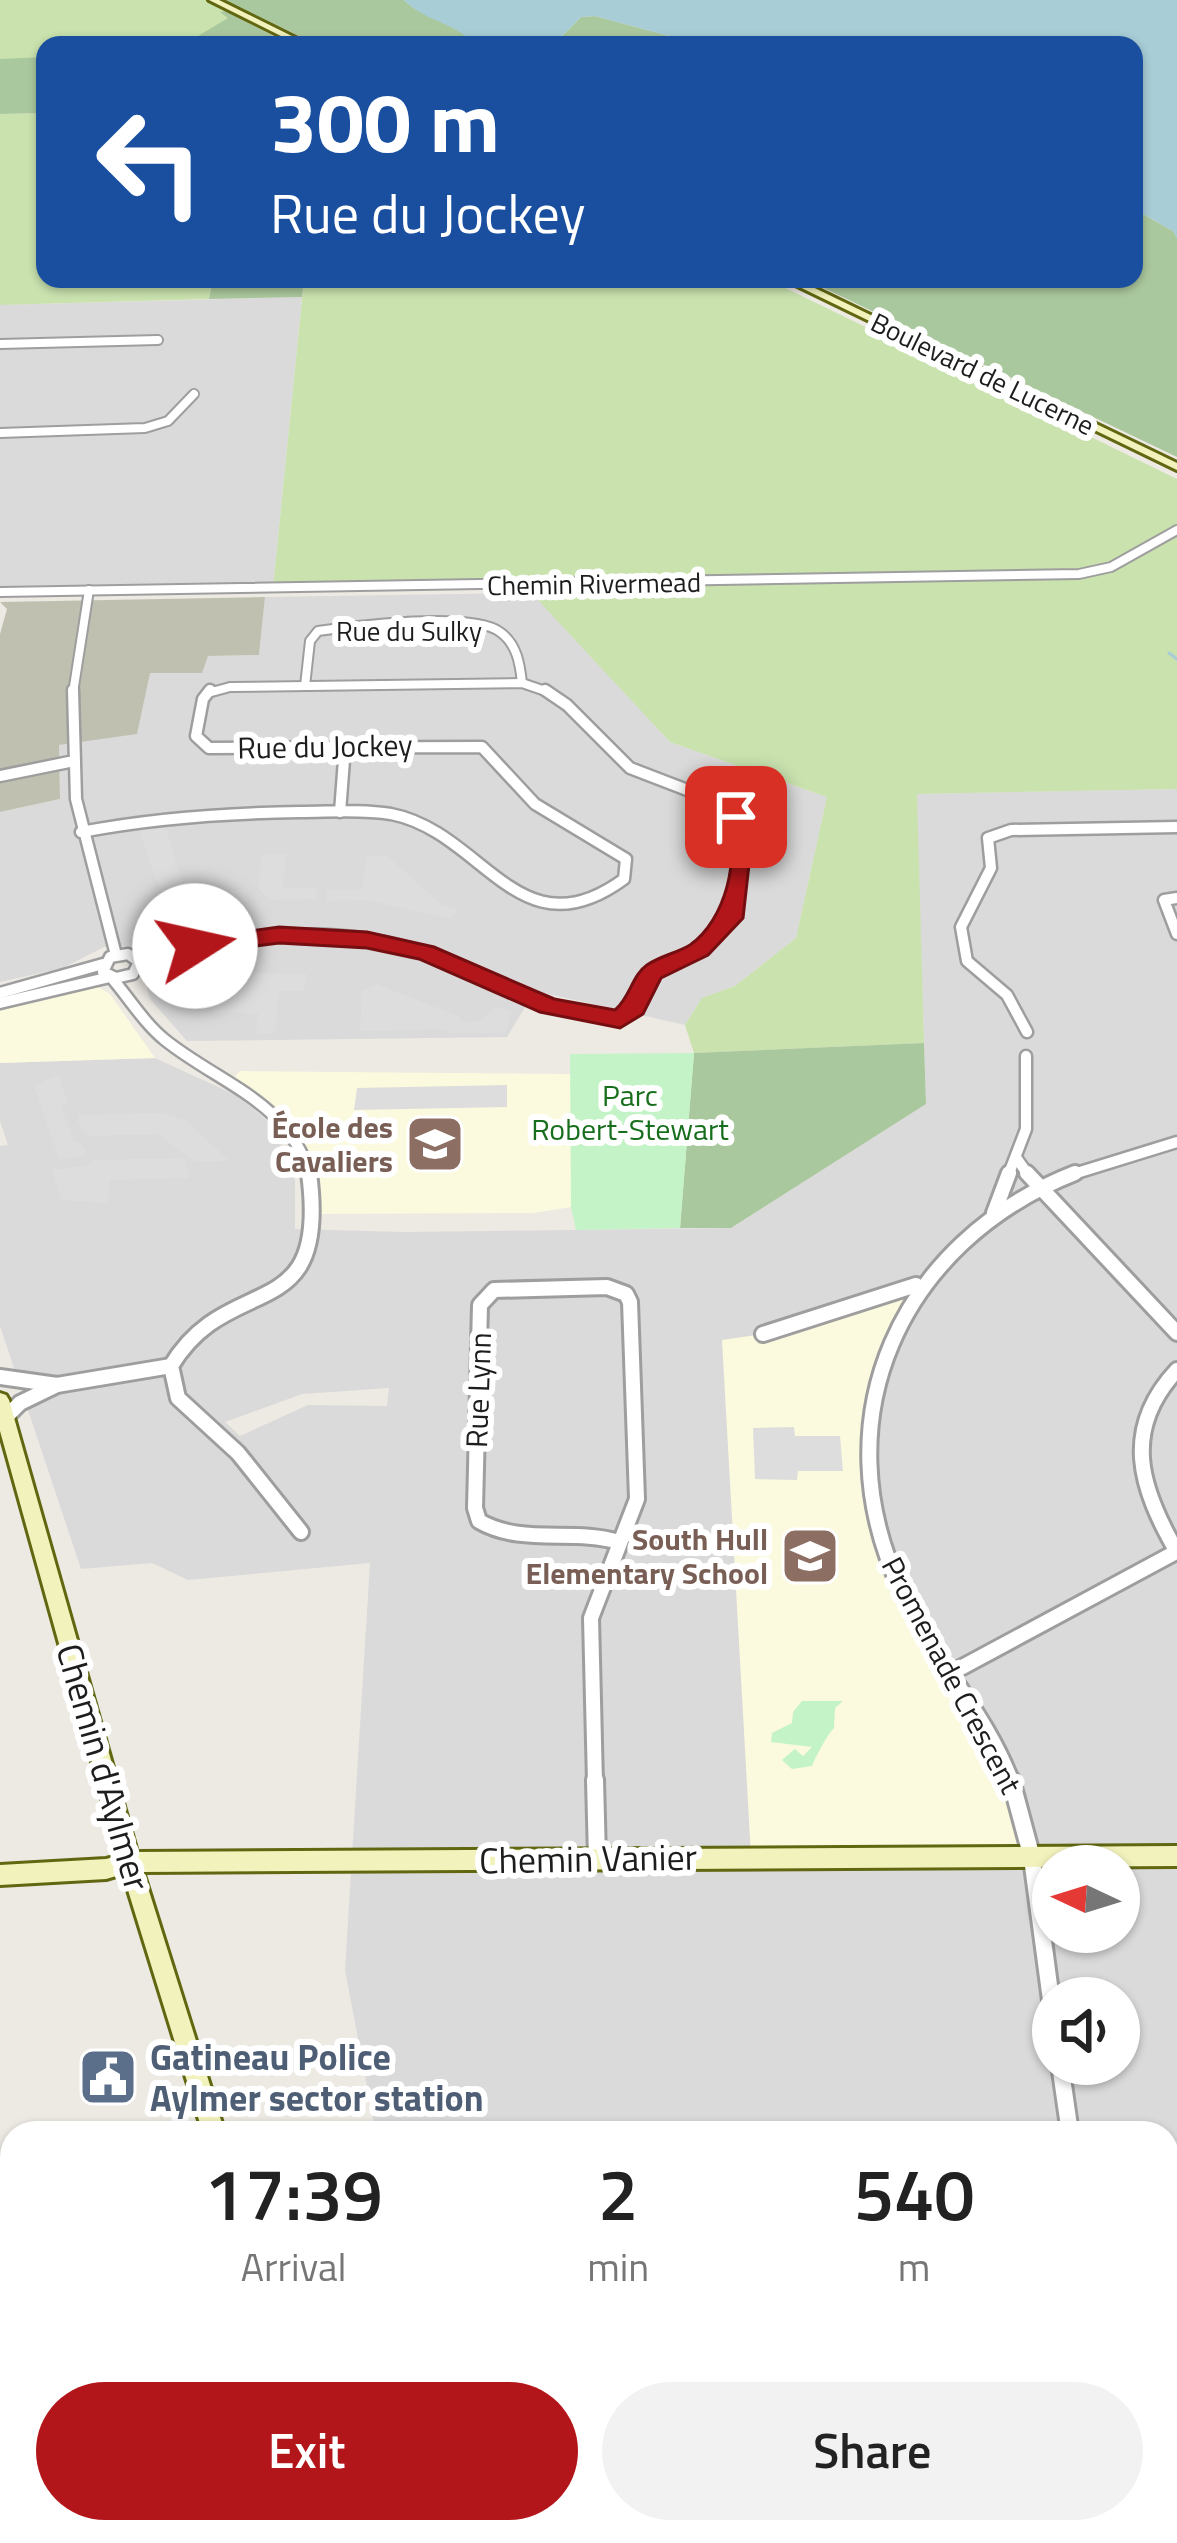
<!DOCTYPE html>
<html lang="en">
<head>
<meta charset="utf-8">
<style>
	:root { --surface:#fff; --page:#f2f2f2; --text:#222; --muted:#767676; --accent:#b3161a }
	body { margin:0; font-family:"Titillium Web",sans-serif; background:var(--page); color:var(--text); height:100vh; display:flex; flex-direction:column; font-size:45px; white-space:nowrap }
	* { box-sizing:border-box; margin:0 }
	p { font-size:39px; color:var(--muted) }
	.icon { flex:none; width:66px; height:66px; fill:none; stroke:currentColor; stroke-width:2; stroke-linecap:round; stroke-linejoin:round }
	.map { position:relative; flex:1; overflow:hidden }
	.side { position:absolute; left:0px; top:2121px; width:1179px; height:423px; display:flex; flex-direction:column; background:var(--surface); border-radius:36px 36px 0 0; box-shadow:0 3px 9px #0004 }
	.side>* { flex:none }
	.banner { position:absolute; left:36px; top:36px; width:1107px; height:252px; border-radius:24px; box-shadow:0 3px 9px #0004; background:#1a4fa0; color:#fff; overflow:hidden }
	.needle { width:78px; rotate:274deg }
	.controls { position:absolute; left:1032px; top:1845px; display:grid; gap:24px }
	.controls a { display:grid; place-items:center; width:108px; height:108px; border-radius:50%; background:var(--surface); box-shadow:0 3px 9px #0004; font-size:60px }
	.pin { position:absolute; display:grid; place-items:center; width:102px; height:102px; color:#fff; margin:-51px; border-radius:24px; box-shadow:0 6px 18px #0006 }
	.me { position:absolute; width:132px; margin:-66px; rotate:80deg; stroke-linejoin:round; filter:drop-shadow(0 0 9px #0008) }
	.turn { display:flex; align-items:center; gap:42px; height:252px; padding:0 36px; font-size:54px }
	.turn .icon { width:156px; height:156px; stroke-width:2.5 }
	.turn b { display:block; font-size:84px; line-height:102px }
	.eta { display:flex; justify-content:space-evenly; align-items:center; height:204px; text-align:center }
	.eta b { font-size:72px; font-weight:600; line-height:84px }
	.button { display:flex; gap:24px; margin-top:auto; padding:24px 36px }
	.button a { flex:1; height:138px; border-radius:72px; background:var(--accent); color:#fff; font-size:48px; font-weight:600; line-height:138px; text-align:center }
	.button a+a { background:var(--page); color:var(--text) }
	.map>svg:first-child { display:block }
	.residential { fill:#dbdada; fill-rule:evenodd }
	.education { fill:#fbfade }
	.construction { fill:#c0c0b0 }
	.grass { fill:#c9e2ae }
	.forest { fill:#aac89d }
	.park { fill:#c4f3c7 }
	.parking { fill:#ddd }
	.water { fill:#a8cdd6 }
	.lines { fill:none; stroke-linecap:round; stroke-linejoin:round }
	.stream { stroke:#a8cdd6; stroke-width:3 }
	.street-far3-casing { stroke:#9e9e9e; stroke-width:12 }
	.street-far2-casing { stroke:#9e9e9e; stroke-width:15 }
	.street-far1-casing { stroke:#9e9e9e; stroke-width:20 }
	.street-casing { stroke:#9e9e9e; stroke-width:22 }
	.secondary-casing { stroke:#606710; stroke-width:6 }
	.street-far3 { stroke:#fff; stroke-width:8 }
	.street-far2 { stroke:#fff; stroke-width:10 }
	.street-far1 { stroke:#fff; stroke-width:14 }
	.street { stroke:#fff; stroke-width:16 }
	.secondary { fill:#f1f2bc; fill-rule:evenodd }
	.route { fill:#b3161a; stroke:#740e11; stroke-width:3 }
	.labels { text-anchor:middle; dominant-baseline:central; stroke-width:12; stroke-linejoin:round; paint-order:stroke }
	.far-street-label { font-size:27px; fill:#1d1d1d; stroke:#fff }
	.street-label { font-size:30px; fill:#1d1d1d; stroke:#fff }
	.park-label { font-size:30px; fill:#176e1c; stroke:#fff }
	.education-label { font-size:30px; font-weight:bold; fill:#785e54; stroke:#fff; text-anchor:end }
	.near-street-label { font-size:36px; fill:#1d1d1d; stroke:#fff }
	.near-service-label { font-size:36px; font-weight:bold; fill:#4e5e75; stroke:#fff; text-anchor:start }
</style>
</head>
<body>
<div class="map">
<svg width="1177" height="2543" viewBox="0 0 1177 2543">
	<rect width="100%" height="100%" fill="#ede9e3"/>
	<g class="residential">
		<path d="M 302,297 L 273,588 L 0,590 L 0,305 Z"/>
		<path d="M 533,593 L 670,742 L 827,797 L 796,938 L 735,986 L 702,998 L 685,1025 L 535,991 L 507,1037 L 187,1041 L 150,999 L 144,978 L 154,965 L 187,954 L 184,943 L 104,947 L 63,968 L 0,982 L 0,812 L 60,799 L 59,745 L 150,673 L 201,673 L 207,656 L 259,655 L 265,597 Z"/>
		<path d="M 1177,789 L 1177,2372 L 1167,2372 L 1167,2133 L 376,2133 L 345,1970 L 370,1563 L 188,1580 L 152,1563 L 81,1569 L 0,1326 L 0,1146 L 8,1145 L 0,1121 L 0,1063 L 155,1058 L 240,1097 L 273,1126 L 295,1180 L 295,1229 L 404,1232 L 731,1228 L 926,1104 L 916,794 ZM 389,1388 L 387,1406 L 308,1405 L 240,1436 L 225,1422 L 302,1394 ZM 1053,1866 L 1119,1866 L 1119,1932 L 1053,1932 ZM 1053,1998 L 1119,1998 L 1119,2064 L 1053,2064 Z"/>
		<path d="M 1167,2455 L 1177,2455 L 1177,2543 L 366,2543 L 363,2532 L 1167,2532 Z"/>
	</g>
	<g class="education">
		<path d="M 95,985 L 110,994 L 155,1058 L 0,1063 L 0,1011 Z"/>
		<path d="M 240,1071 L 571,1074 L 571,1207 L 533,1213 L 315,1214 L 295,1141 L 232,1080 Z"/>
		<path d="M 917,1285 L 887,1349 L 869,1465 L 893,1575 L 988,1731 L 1034,1855 L 751,1856 L 722,1340 L 763,1334 Z"/>
	</g>
	<path class="construction" d="M 265,597 L 259,655 L 208,656 L 202,673 L 150,673 L 137,734 L 59,745 L 60,799 L 0,812 L 0,634 L 7,609 L 0,602 Z"/>
	<g class="grass">
		<path d="M 0,0 L 278,0 C 212,50 124,45 45,45 L 45,62 L 0,63 Z"/>
		<path d="M 45,113 L 45,279 L 213,279 L 209,299 L 0,305 L 0,114 Z"/>
		<path d="M 304,279 L 767,279 L 1177,479 L 1177,789 L 917,794 L 924,1043 L 694,1053 L 685,1025 L 702,998 L 735,986 L 796,938 L 827,797 L 670,742 L 523,584 L 273,588 Z"/>
	</g>
	<g class="forest">
		<path d="M 224,0 L 404,0 C 425,21 462,23 473,45 L 316,44 Z"/>
		<path d="M 227,11 L 290,45 L 147,45 L 198,36 L 228,18 L 220,12 Z"/>
		<path d="M 595,16 L 703,45 L 532,45 L 562,36 L 581,17 Z"/>
		<path d="M 45,57 L 45,113 L 0,114 L 0,59 Z"/>
		<path d="M 1134,209 L 1173,231 L 1177,238 L 1177,457 L 805,279 L 1134,279 Z"/>
		<path d="M 213,279 L 304,279 L 302,297 L 209,299 Z"/>
		<path d="M 924,1043 L 926,1104 L 731,1228 L 680,1228 L 694,1053 Z"/>
	</g>
	<g class="park">
		<path d="M 694,1053 L 680,1228 L 576,1230 L 571,1207 L 570,1054 Z"/>
		<path d="M 802,1701 L 843,1701 L 835,1708 L 834,1728 C 827,1735 816,1756 812,1766 L 792,1769 L 782,1760 L 795,1749 L 803,1756 L 812,1747 L 771,1742 L 772,1733 L 792,1723 L 793,1712 Z"/>
	</g>
	<g class="parking">
		<path d="M 165,826 L 186,895 L 245,890 L 248,901 L 174,910 L 171,900 L 164,901 L 139,830 Z"/>
		<path d="M 287,853 L 282,887 L 317,888 L 316,899 L 269,900 L 258,888 L 262,854 Z"/>
		<path d="M 386,855 L 441,904 L 457,909 L 451,919 L 366,900 L 327,901 L 327,890 L 361,890 L 367,856 Z"/>
		<path d="M 256,973 L 307,974 L 304,991 L 279,991 L 275,1033 L 256,1035 L 258,1013 L 215,1013 L 207,1001 L 205,981 Z"/>
		<path d="M 377,984 L 460,1017 L 459,1022 L 479,1021 L 497,1006 L 510,1012 L 508,1028 L 501,1033 L 447,1034 L 447,1029 L 360,1031 L 362,991 Z"/>
		<path d="M 58,1075 L 68,1103 L 61,1106 L 74,1142 L 81,1142 L 87,1154 L 79,1157 L 59,1159 L 34,1085 Z"/>
		<path d="M 507,1085 L 507,1107 L 354,1110 L 357,1088 Z"/>
		<path d="M 163,1113 L 187,1121 L 230,1161 L 195,1162 L 158,1134 L 88,1136 L 78,1122 L 79,1115 Z"/>
		<path d="M 184,1158 L 190,1178 L 110,1180 L 107,1203 L 62,1200 L 52,1170 L 89,1165 L 92,1160 Z"/>
		<path d="M 794,1427 L 795,1436 L 840,1436 L 843,1471 L 798,1471 L 797,1480 L 755,1479 L 753,1428 Z"/>
	</g>
	<path class="water" d="M 404,0 L 1177,0 L 1177,238 L 1173,231 L 1134,209 L 1134,45 L 703,45 L 595,16 L 581,17 L 562,36 L 532,45 L 473,45 C 461,24 427,23 404,0 Z"/>
	<g class="lines">
		<g class="stream">
			<path d="M 469,279 L 469,285"/>
			<path d="M 1169,653 L 1177,659"/>
		</g>
		<defs>
			<g id="street-far3">
				<path d="M 0,344 L 158,340"/>
				<path d="M 0,433 L 145,428 L 168,421 L 194,394"/>
				<path d="M 0,592 L 1079,574 L 1111,567 L 1177,530"/>
				<path d="M 305,686 L 310,641 L 318,631 C 355,626 471,611 500,632 C 517,644 520,664 522,683"/>
				<path d="M 73,693 L 89,590"/>
				<path d="M 208,693 L 230,687 L 522,683 L 551,693"/>
			</g>
			<g id="street-far2">
				<path d="M 73,690 L 76,799 L 116,955"/>
				<path d="M 0,776 L 69,762"/>
				<path d="M 340,812 L 345,747"/>
				<path d="M 81,832 C 154,818 226,813 300,812 C 330,812 361,809 391,814 C 484,832 519,956 624,879 L 626,859 L 535,804 L 482,747 L 209,748 L 196,736 L 203,699 L 210,690"/>
				<path d="M 1177,898 L 1164,900 L 1177,934"/>
				<path d="M 128,954 L 139,962 L 133,974 L 116,978 L 103,972 L 110,957 Z"/>
				<path d="M 139,966 C 233,933 333,921 429,954 C 494,977 550,1013 620,1020 L 634,1008 L 652,972 L 699,950 L 731,918 L 742,829 L 734,816 L 708,798 L 630,768 L 567,705 L 545,690"/>
				<path d="M 111,977 C 129,998 144,1023 165,1040 C 220,1084 290,1102 310,1176"/>
				<path d="M 0,993 L 103,964"/>
				<path d="M 0,1003 L 110,977"/>
				<path d="M 1027,1032 L 1007,995 L 967,961 L 961,927 L 991,868 L 988,838 L 1011,830 L 1177,827"/>
				<path d="M 1017,1159 L 1029,1176"/>
				<path d="M 1008,1176 L 1026,1129 L 1026,1056"/>
				<path d="M 1067,1176 L 1177,1142"/>
			</g>
			<g id="street-far1">
				<path d="M 1027,1173 L 1177,1333"/>
				<path d="M 994,1213 L 1009,1173"/>
				<path d="M 763,1334 L 916,1285"/>
				<path d="M 1177,1370 C 1121,1430 1140,1488 1177,1552"/>
				<path d="M 0,1377 L 57,1385 L 171,1366"/>
				<path d="M 4,1419 L 20,1403 L 55,1386"/>
				<path d="M 301,1532 L 238,1453 L 178,1398 L 171,1366 C 230,1268 330,1331 309,1173"/>
				<path d="M 953,1672 L 1176,1552"/>
				<path d="M 595,1783 L 591,1618 L 637,1499 L 630,1302 L 626,1294 L 607,1287 L 494,1290 L 480,1305 L 475,1508 L 479,1521 C 522,1546 573,1528 619,1542"/>
				<path d="M 1012,1783 C 986,1713 933,1659 902,1592 C 819,1419 900,1242 1075,1173"/>
			</g>
			<g id="street">
				<path d="M 595,1780 L 597,1858"/>
				<path d="M 1011,1780 L 1032,1858 L 1053,2015"/>
				<path d="M 1060,2064 L 1070,2133"/>
				<path d="M 1167,2198 L 1177,2198"/>
			</g>
			<g id="secondary">
				<path d="M 209,0 L 219,0 L 310,45 L 299,45 Z"/>
				<path d="M 783,279 L 796,279 L 1177,463 L 1177,470 Z"/>
				<path d="M 0,1393 L 6,1395 L 9,1400 L 137,1852 L 1177,1846 L 1177,1866 L 143,1872 L 225,2133 L 203,2133 L 123,1874 L 106,1879 L 0,1885 L 0,1865 L 106,1859 L 118,1856 L 0,1431 Z"/>
				<path d="M 317,2532 L 341,2532 L 344,2543 L 320,2543 Z"/>
			</g>
		</defs>
		<use href="#street-far3" class="street-far3-casing"/>
		<use href="#street-far2" class="street-far2-casing"/>
		<use href="#street-far1" class="street-far1-casing"/>
		<use href="#street" class="street-casing"/>
		<use href="#secondary" class="secondary-casing"/>
		<use href="#street-far3" class="street-far3"/>
		<use href="#street-far2" class="street-far2"/>
		<use href="#street-far1" class="street-far1"/>
		<use href="#street" class="street"/>
		<use href="#secondary" class="secondary"/>
	</g>
	<path class="route" d="M 736,810 L 744,812 L 753,829 L 743,918 L 708,955 L 661,978 L 643,1014 L 620,1028 L 540,1012 L 419,959 L 367,948 L 279,943 L 195,954 L 183,946 L 195,939 L 279,927 L 367,932 L 434,947 L 554,999 L 615,1010 C 630,998 632,975 647,965 C 660,956 677,953 690,945 C 725,921 742,856 725,817 Z"/>
	<defs>
		<symbol id="school-square" viewBox="-11 -11 22 22"><rect x="-9" y="-9" width="18" height="18" rx="4" fill="#8d6e63" stroke="#fff"/><path d="M0-5L7-2L0 1L-7-2ZM-4 1L0 2.5L4 1V4Q0 6-4 4Z" fill="#fff"/></symbol>
		<symbol id="civic-square" viewBox="-11 -11 22 22"><rect x="-9" y="-9" width="18" height="18" rx="4" fill="#5c6f8a" stroke="#fff"/><path d="M-.6-6.5H3V-4.5H.6V-3L4-1V1h2V6H-6V1h2V-1L-.6-3ZM-1.2 2.5V6h2.4V2.5Z" fill="#fff"/></symbol>
	</defs>
	<g fill-rule="evenodd">
		<use href="#school-square" x="402" y="1111" width="66" height="66"/>
		<use href="#school-square" x="777" y="1523" width="66" height="66"/>
		<use href="#civic-square" x="75" y="2044" width="66" height="66"/>
	</g>
	<g class="labels">
		<g class="far-street-label">
			<text transform="translate(983 373) rotate(26)">Boulevard de Lucerne</text>
			<text transform="translate(594 583) rotate(-1)">Chemin Rivermead</text>
			<text x="409" y="630">Rue du Sulky</text>
		</g>
		<g class="street-label">
			<text transform="translate(325 746) rotate(-1)">Rue du Jockey</text>
			<text transform="translate(478 1390) rotate(-88)">Rue Lynn</text>
			<text transform="translate(952 1675) rotate(62)">Promenade Crescent</text>
		</g>
		<g class="park-label">
			<text x="630" y="1095">Parc<tspan x="630" dy="34">Robert-Stewart</tspan></text>
		</g>
		<g class="education-label">
			<text x="393" y="1127">École des<tspan x="393" dy="34">Cavaliers</tspan></text>
			<text x="768" y="1539">South Hull<tspan x="768" dy="34">Elementary School</tspan></text>
		</g>
		<g class="near-street-label">
			<text transform="translate(104 1767) rotate(74)">Chemin d'Aylmer</text>
			<text transform="translate(588 1858) rotate(-1)">Chemin Vanier</text>
		</g>
		<g class="near-service-label">
			<text x="150" y="2056">Gatineau Police<tspan x="150" dy="41">Aylmer sector station</tspan></text>
		</g>
	</g>
</svg>
<div class="controls">
<a><svg class="needle" viewBox="-14 -14 28 28"><path d="M0-13l5 13h-10z" fill="#e53935"/><path d="M0 13l5-13h-10z" fill="#767676"/></svg></a>
<a><svg class="icon" aria-label="sound" viewBox="0 0 24 24"><path d="M4 9h4l5-4v14l-5-4H4zM17 9q2 3 0 6"/></svg></a>
</div>
<div class="pin" style="left:736px;top:817px;background:#d93025"><svg class="icon" aria-label="arrive" viewBox="0 0 24 24"><path d="M6 21V4h12l-3 4 3 4H6"/></svg></div>
<svg class="me" style="left:195px;top:946px" viewBox="-20 -20 40 40"><circle r="19" fill="#fff"/><path d="M0-13L10 11 0 6-10 11z" fill="#b3161a"/></svg>
<div class="banner">
<div class="turn"><svg class="icon" aria-label="left" viewBox="0 0 24 24"><path d="M17 20v-9H6M10 6l-5 5 5 5"/></svg><div><b>300 m</b>Rue du Jockey</div></div>
</div>
<section class="side">
<div class="eta">
<div><b>17:39</b><p>Arrival</p></div>
<div><b>2</b><p>min</p></div>
<div><b>540</b><p>m</p></div>
</div>
<div class="button"><a>Exit</a><a>Share</a></div>
</section>
</div>
</body>
</html>
